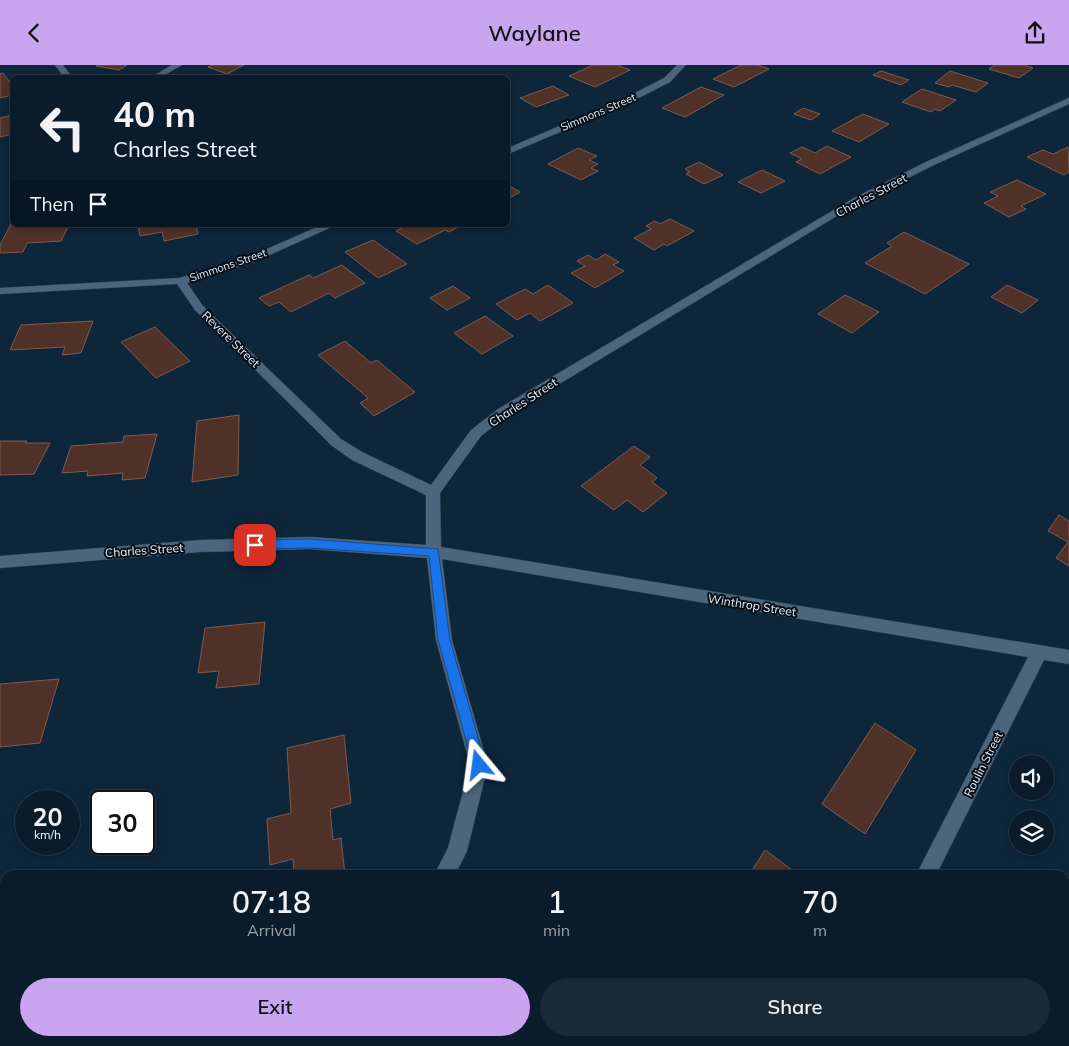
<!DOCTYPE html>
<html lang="en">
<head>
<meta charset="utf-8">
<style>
	:root { --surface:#0a1c2c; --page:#182938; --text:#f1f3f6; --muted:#99a1a9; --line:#2a3a48; --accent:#c8a5ee }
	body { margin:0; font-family:Mulish,sans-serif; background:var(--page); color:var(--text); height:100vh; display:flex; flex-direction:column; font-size:19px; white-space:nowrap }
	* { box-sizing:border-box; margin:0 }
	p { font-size:16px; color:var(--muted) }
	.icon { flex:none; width:28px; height:28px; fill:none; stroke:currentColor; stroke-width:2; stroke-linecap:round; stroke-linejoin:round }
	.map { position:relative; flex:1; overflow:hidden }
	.side { position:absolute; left:0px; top:805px; width:1070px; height:176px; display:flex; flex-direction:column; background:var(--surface); border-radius:15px 15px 0 0; box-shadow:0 2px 8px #0003,0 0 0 1px var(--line) }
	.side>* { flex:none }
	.hud { position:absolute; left:10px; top:10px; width:500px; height:152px; border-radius:8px; box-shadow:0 2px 8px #0003,0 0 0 1px var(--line); background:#0a1c2c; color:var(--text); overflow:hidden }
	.tools { position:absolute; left:1009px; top:690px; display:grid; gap:10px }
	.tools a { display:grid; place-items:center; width:45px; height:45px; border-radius:50%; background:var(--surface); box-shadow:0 2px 8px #0003,0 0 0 1px var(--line); font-size:25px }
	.speed { position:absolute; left:15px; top:725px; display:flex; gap:10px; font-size:25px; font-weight:700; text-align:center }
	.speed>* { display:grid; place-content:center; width:65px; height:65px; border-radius:50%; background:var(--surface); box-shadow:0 2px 8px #0003,0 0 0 1px var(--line); line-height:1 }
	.speed small { font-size:12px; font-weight:400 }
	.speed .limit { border:2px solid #111; border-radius:8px; background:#fff; color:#111 }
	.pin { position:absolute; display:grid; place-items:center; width:42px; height:42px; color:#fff; margin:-21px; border-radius:10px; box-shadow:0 2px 8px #0006 }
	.me { position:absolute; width:55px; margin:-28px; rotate:344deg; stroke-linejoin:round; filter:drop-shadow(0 0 4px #0008) }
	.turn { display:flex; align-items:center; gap:18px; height:105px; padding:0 20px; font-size:22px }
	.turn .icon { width:65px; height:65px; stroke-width:2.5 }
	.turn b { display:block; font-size:35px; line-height:42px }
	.then { display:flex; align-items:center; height:48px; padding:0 20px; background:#0003; gap:10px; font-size:19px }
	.eta { display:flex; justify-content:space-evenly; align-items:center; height:85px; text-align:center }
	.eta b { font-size:30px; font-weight:600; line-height:35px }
	.action { display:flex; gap:10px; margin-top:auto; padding:10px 20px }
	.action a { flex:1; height:58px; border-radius:30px; background:var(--accent); color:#111; font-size:20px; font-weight:600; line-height:58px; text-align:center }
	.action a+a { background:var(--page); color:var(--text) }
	header { display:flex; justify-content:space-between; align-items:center; height:65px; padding:0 20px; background:var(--accent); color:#111; font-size:22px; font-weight:600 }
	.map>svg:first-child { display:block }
	.building { fill:#503127; stroke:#7e5b51 }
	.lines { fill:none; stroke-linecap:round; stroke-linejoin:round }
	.minor-casing { stroke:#324051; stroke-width:1 }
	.minor { fill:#4b657c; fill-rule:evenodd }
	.route { fill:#1a73e8; stroke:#114b97 }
	.labels { text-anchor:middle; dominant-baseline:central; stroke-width:4; stroke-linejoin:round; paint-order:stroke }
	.far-street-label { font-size:11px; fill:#e2f1fe; stroke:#050e17 }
	.street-label { font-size:12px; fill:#e2f1fe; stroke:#050e17 }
</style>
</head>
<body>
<header><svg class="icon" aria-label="back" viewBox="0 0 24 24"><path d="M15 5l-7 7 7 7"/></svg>Waylane<svg class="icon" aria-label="share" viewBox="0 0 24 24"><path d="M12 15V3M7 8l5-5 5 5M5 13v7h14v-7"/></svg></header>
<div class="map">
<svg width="1069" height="981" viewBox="0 0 1069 981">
	<rect width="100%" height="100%" fill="#0d263a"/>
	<g class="building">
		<path d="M 97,0 L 127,0 L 119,5 L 96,1 Z"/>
		<path d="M 212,0 L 244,0 L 227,9 L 208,2 Z"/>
		<path d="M 593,0 L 617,0 L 630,5 L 595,22 L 569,11 Z"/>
		<path d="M 741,0 L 758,0 L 769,4 L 734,22 L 713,14 Z"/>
		<path d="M 995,0 L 1024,0 L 1033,3 L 1019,13 L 989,4 Z"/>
		<path d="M 881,6 L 909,15 L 901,20 L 873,10 Z"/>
		<path d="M 950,6 L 988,18 L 976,27 L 952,20 L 949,22 L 935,18 Z"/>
		<path d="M 3,8 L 12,20 L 12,30 L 0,33 L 0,9 Z"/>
		<path d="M 553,21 L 569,30 L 536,42 L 520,33 Z"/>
		<path d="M 701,22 L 724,30 L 685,52 L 662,43 Z"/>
		<path d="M 922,24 L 956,35 L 940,46 L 935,44 L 931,47 L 902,37 Z"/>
		<path d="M 803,43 L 820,49 L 811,55 L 794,49 Z"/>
		<path d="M 863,49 L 889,59 L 859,77 L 832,66 Z"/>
		<path d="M 12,50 L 12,69 L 0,72 L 0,53 Z"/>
		<path d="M 827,81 L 851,92 L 820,109 L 796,97 L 802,94 L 790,88 L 802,82 L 815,88 Z"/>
		<path d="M 1068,82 L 1069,107 L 1064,110 L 1027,92 L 1043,85 L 1053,89 Z"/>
		<path d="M 578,83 L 597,91 L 589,95 L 598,99 L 591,103 L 598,106 L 581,115 L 548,99 Z"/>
		<path d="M 699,97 L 723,110 L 704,119 L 686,109 L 690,107 L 685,104 Z"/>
		<path d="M 762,105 L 785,116 L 761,128 L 738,117 Z"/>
		<path d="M 1017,115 L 1046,129 L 1021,141 L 1026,144 L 1009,152 L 984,138 L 998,131 L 990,127 Z"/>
		<path d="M 508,120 L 520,127 L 508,134 Z"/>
		<path d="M 670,154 L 694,166 L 667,181 L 664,179 L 654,185 L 634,173 L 651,164 L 646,161 L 655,156 L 660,159 Z"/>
		<path d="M 12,157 L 12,160 L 69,160 L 61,176 L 27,178 L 23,187 L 0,188 L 0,180 Z"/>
		<path d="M 138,160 L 196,160 L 198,169 L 164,176 L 162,167 L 140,171 Z"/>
		<path d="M 407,160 L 462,160 L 449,167 L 445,165 L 417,179 L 396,166 Z"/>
		<path d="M 904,167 L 969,199 L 925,229 L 865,198 L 892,181 L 887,178 Z"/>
		<path d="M 373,175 L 407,199 L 378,213 L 345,187 Z"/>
		<path d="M 605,189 L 619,197 L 613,200 L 624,206 L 595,223 L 571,208 L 585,201 L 577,196 L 588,190 L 596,195 Z"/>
		<path d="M 342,200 L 365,218 L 335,233 L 329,228 L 291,247 L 279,237 L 269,241 L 259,233 L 309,210 L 313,213 Z"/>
		<path d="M 548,220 L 573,238 L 540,256 L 530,248 L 517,255 L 496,239 L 525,224 L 533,229 Z"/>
		<path d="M 1007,220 L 1038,235 L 1022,248 L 991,232 Z"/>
		<path d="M 453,221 L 470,233 L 447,245 L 430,233 Z"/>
		<path d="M 845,230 L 879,247 L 852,268 L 818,249 Z"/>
		<path d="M 485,251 L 513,271 L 482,289 L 454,268 Z"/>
		<path d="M 93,256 L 81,288 L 62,290 L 65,282 L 10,285 L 21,260 Z"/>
		<path d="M 155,262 L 190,296 L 156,313 L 121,277 Z"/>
		<path d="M 345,276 L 371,298 L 377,295 L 415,327 L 374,351 L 360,338 L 368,333 L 318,290 Z"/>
		<path d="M 239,350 L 238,410 L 192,417 L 197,356 Z"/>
		<path d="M 157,369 L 145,413 L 122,415 L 123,408 L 87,411 L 88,406 L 62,408 L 71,381 L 123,377 L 124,371 Z"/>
		<path d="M 0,376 L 27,376 L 25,378 L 50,378 L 34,409 L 0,410 Z"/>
		<path d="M 634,381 L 650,392 L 640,400 L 657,413 L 652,417 L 667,428 L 643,447 L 627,435 L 614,445 L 581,421 Z"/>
		<path d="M 1059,450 L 1069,456 L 1069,501 L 1056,493 L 1068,477 L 1048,466 Z"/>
		<path d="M 265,557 L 259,619 L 216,623 L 219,606 L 198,608 L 205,563 Z"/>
		<path d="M 59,614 L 40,678 L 0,682 L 0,619 Z"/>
		<path d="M 875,658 L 916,685 L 865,769 L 822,739 Z"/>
		<path d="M 344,670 L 351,738 L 330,744 L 333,775 L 341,773 L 345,810 L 294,810 L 293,794 L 270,800 L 267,754 L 291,748 L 287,683 Z"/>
		<path d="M 765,785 L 799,810 L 749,810 Z"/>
		<path d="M 5,938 L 5,976 L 18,976 L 12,981 L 0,981 L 0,942 Z"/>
		<path d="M 678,976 L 737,976 L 746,981 L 677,981 Z"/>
		<path d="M 987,976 L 1057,976 L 1056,981 L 986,981 Z"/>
	</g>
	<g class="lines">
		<defs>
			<g id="minor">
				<path d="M 55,0 L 63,0 L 72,12 L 64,12 Z"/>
				<path d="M 172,0 L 182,0 L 161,12 L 152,12 Z"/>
				<path d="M 677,0 L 686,0 L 670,17 L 631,37 L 508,89 L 508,83 L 625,33 L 664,13 Z"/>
				<path d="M 1069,33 L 1069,39 L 934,100 L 860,137 L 508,350 L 481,371 L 440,428 L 441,482 L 1069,585 L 1069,599 L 1044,595 L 936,810 L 916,810 L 1028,592 L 442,494 L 452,575 L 488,700 L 467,786 L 455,810 L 434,810 L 448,783 L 470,700 L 436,575 L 427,493 L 310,484 L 200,487 L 0,503 L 0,491 L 200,475 L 310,472 L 426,480 L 426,430 L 352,395 L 331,380 L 195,245 L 177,219 L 0,229 L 0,223 L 179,213 L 246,193 L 322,160 L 336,160 L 254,197 L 187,218 L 203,241 L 341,374 L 362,387 L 431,420 L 471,365 L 498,344 L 854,133 L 928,96 Z"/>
				<path d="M 288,976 L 314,976 L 312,981 L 286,981 Z"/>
				<path d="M 873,976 L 895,976 L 894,981 L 872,981 Z"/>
			</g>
		</defs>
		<use href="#minor" class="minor-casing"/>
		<use href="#minor" class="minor"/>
	</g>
	<path class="route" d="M 310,474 L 438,484 L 450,575 L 486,700 L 484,705 L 479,707 L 475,705 L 473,700 L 438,575 L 429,491 L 310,483 L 255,484 L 249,480 L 255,475 Z"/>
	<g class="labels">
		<g class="far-street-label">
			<text transform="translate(598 47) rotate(-23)">Simmons Street</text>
			<text transform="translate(228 200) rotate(-19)">Simmons Street</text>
		</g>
		<g class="street-label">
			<text transform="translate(871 130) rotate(-28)">Charles Street</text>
			<text transform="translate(231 274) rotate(44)">Revere Street</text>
			<text transform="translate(523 337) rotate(-33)">Charles Street</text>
			<text transform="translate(144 485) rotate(-4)">Charles Street</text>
			<text transform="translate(752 540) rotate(9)">Winthrop Street</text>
			<text transform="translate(983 699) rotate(-63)">Roulin Street</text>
		</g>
	</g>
</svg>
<div class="tools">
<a><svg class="icon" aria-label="sound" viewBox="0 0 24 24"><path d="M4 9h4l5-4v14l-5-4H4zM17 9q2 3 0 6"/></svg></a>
<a><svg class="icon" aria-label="layers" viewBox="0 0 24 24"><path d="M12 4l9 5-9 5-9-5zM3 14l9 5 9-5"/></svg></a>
</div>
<div class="speed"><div>20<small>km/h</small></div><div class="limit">30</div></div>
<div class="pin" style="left:255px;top:480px;background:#d93025"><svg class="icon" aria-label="arrive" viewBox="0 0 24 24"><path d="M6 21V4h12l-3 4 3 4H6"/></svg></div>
<svg class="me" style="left:479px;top:700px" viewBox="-20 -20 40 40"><path d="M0-17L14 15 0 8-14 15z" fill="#1a73e8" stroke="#fff" stroke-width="4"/></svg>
<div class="hud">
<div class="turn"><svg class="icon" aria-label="left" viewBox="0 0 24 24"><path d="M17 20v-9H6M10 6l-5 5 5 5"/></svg><div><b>40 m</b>Charles Street</div></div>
<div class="then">Then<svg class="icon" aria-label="arrive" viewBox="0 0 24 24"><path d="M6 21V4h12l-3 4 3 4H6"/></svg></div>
</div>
<section class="side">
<div class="eta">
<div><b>07:18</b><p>Arrival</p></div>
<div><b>1</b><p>min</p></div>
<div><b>70</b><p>m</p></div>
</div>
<div class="action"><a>Exit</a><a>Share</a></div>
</section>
</div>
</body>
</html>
